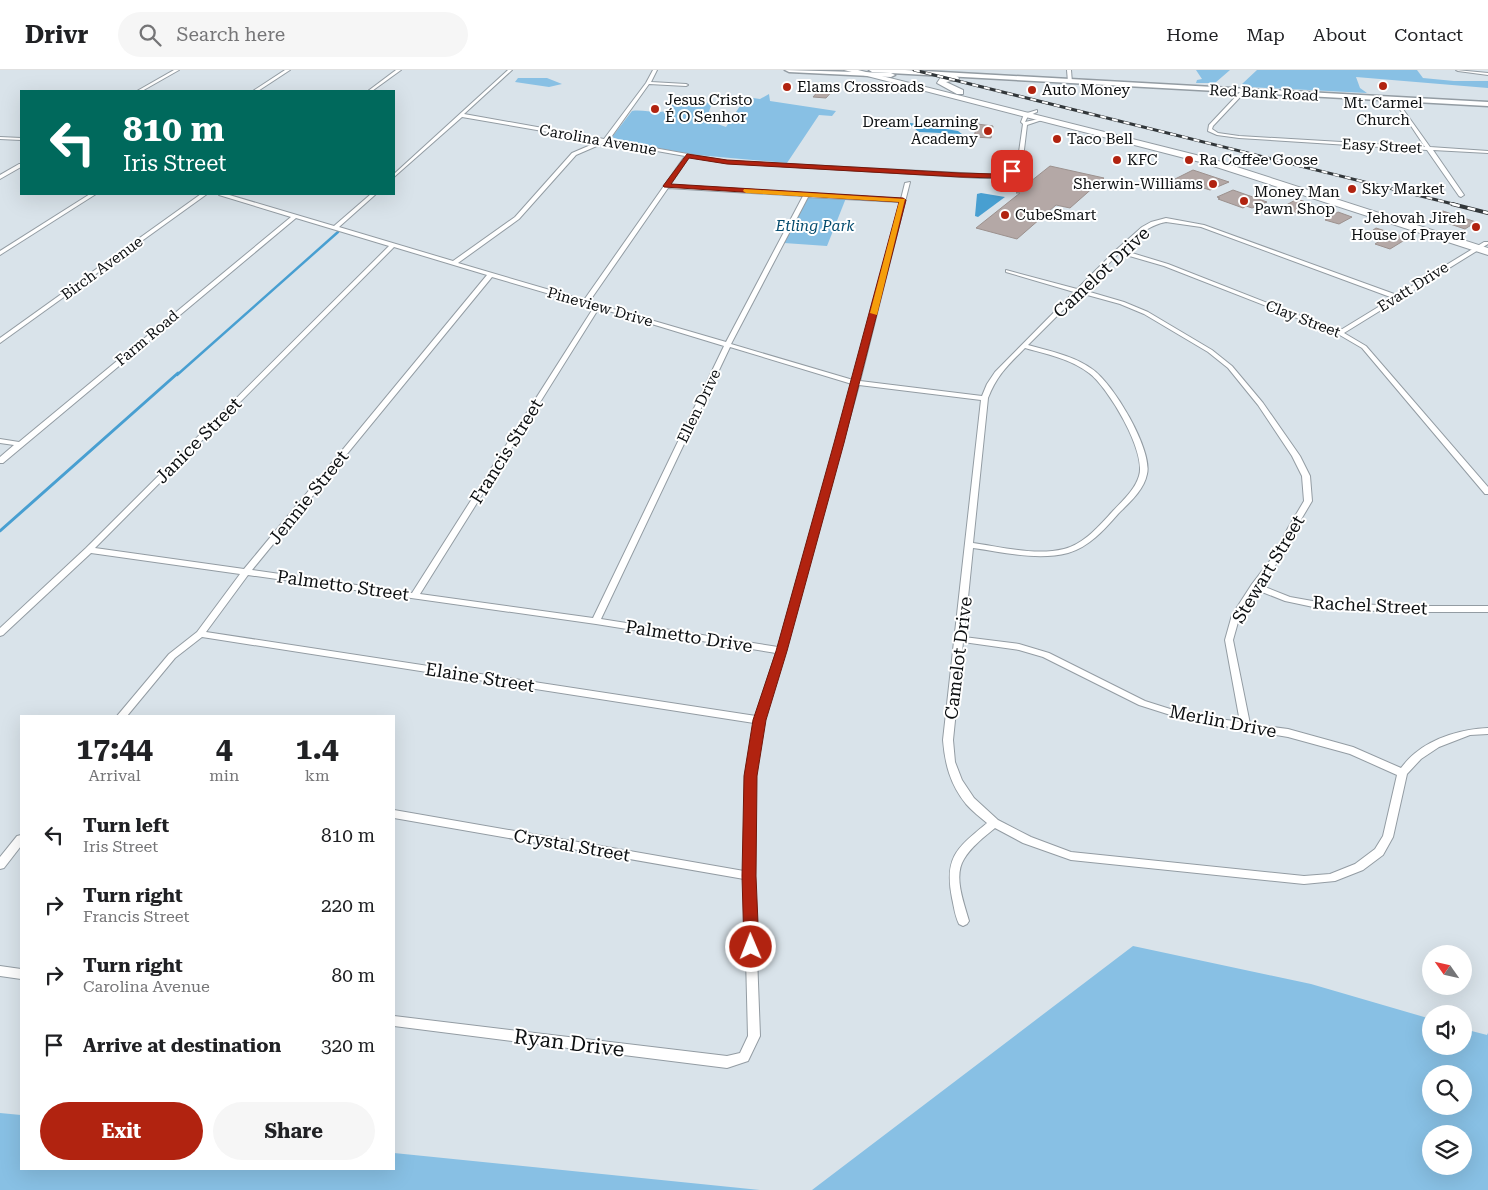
<!DOCTYPE html>
<html lang="en">
<head>
<meta charset="utf-8">
<style>
	:root { --surface:#fff; --page:#f6f6f6; --text:#202124; --muted:#757577; --line:#e0e0e0; --accent:#b12310 }
	body { margin:0; font-family:"Roboto Serif",serif; background:var(--page); color:var(--text); height:100vh; display:flex; flex-direction:column; font-size:19px; white-space:nowrap }
	* { box-sizing:border-box; margin:0 }
	p { font-size:16px; color:var(--muted) }
	.icon { flex:none; width:28px; height:28px; fill:none; stroke:currentColor; stroke-width:2; stroke-linecap:round; stroke-linejoin:round }
	.map { position:relative; flex:1; overflow:hidden }
	.side { position:absolute; left:20px; top:645px; width:375px; height:455px; display:flex; flex-direction:column; background:var(--surface); border-radius:0px; box-shadow:0 5px 20px #0002 }
	.side>* { flex:none }
	.guide { position:absolute; left:20px; top:20px; width:375px; height:105px; border-radius:0px; box-shadow:0 5px 20px #0002; background:#00695c; color:#fff; overflow:hidden }
	.needle { width:32px; rotate:304deg }
	.tools { position:absolute; left:1422px; top:875px; display:grid; gap:10px }
	.tools a { display:grid; place-items:center; width:50px; height:50px; border-radius:50%; background:var(--surface); box-shadow:0 5px 20px #0002; font-size:25px }
	.pin { position:absolute; display:grid; place-items:center; width:42px; height:42px; color:#fff; margin:-21px; border-radius:10px; box-shadow:0 2px 8px #0006 }
	.me { position:absolute; width:55px; margin:-28px; rotate:359deg; stroke-linejoin:round; filter:drop-shadow(0 0 4px #0008) }
	.turn { display:flex; align-items:center; gap:18px; height:105px; padding:0 20px; font-size:22px }
	.turn .icon { width:65px; height:65px; stroke-width:2.5 }
	.turn b { display:block; font-size:35px; line-height:42px }
	.eta { display:flex; justify-content:space-evenly; align-items:center; height:85px; text-align:center }
	.eta b { font-size:30px; font-weight:700; line-height:35px }
	.action { display:flex; gap:10px; margin-top:auto; padding:10px 20px }
	.action a { flex:1; height:58px; border-radius:30px; background:var(--accent); color:#fff; font-size:20px; font-weight:700; line-height:58px; text-align:center }
	.action a+a { background:var(--page); color:var(--text) }
	ul { padding:0; list-style:none }
	li { display:flex; align-items:center; gap:15px; height:70px; padding:0 20px }
	li div { flex:1 }
	li b { display:block; font-size:19px }
	li em { font-style:normal }
	header { display:flex; align-items:center; gap:30px; box-sizing:border-box; height:70px; padding:0 25px; background:var(--surface); border-bottom:1px solid var(--line) }
	header strong { font-size:24px }
	nav { display:flex; gap:28px; margin-inline-start:auto; font-size:18px }
	.search { width:350px; height:45px; background:var(--page); display:flex; align-items:center; gap:12px; box-sizing:border-box; padding:0 18px; border-radius:28px; color:var(--muted); font-size:19px }
	.map>svg:first-child { display:block }
	.green { fill:#88c0e4; fill-rule:evenodd }
	.water { fill:#489fd1 }
	.lines { fill:none; stroke-linecap:round; stroke-linejoin:round }
	.stream-far1 { stroke:#489fd1; stroke-width:2.5 }
	.stream { stroke:#489fd1; stroke-width:3 }
	.building { fill:#b4a8a6; stroke:#9c918e }
	.street-casing { stroke:#939ca3; stroke-width:2 }
	.secondary-casing { stroke:#939ca3; stroke-width:3 }
	.primary-casing { stroke:#939ca3; stroke-width:3 }
	.highway-casing { stroke:#939ca3; stroke-width:2 }
	.street { fill:#fff; fill-rule:evenodd }
	.secondary { fill:#fff; fill-rule:evenodd }
	.primary { fill:#fff; fill-rule:evenodd }
	.highway { fill:#fff; fill-rule:evenodd }
	.rail-far1-casing { stroke:#32373a; stroke-width:3 }
	.rail-casing { stroke:#32373a; stroke-width:4 }
	.rail-far1 { stroke:#fff; stroke-width:2; stroke-dasharray:6; stroke-linecap:butt }
	.rail { stroke:#fff; stroke-width:2.5; stroke-dasharray:8; stroke-linecap:butt }
	.route { fill:#b12310; stroke:#73170a }
	.slow { fill:#f59e0b }
	.poi-dot { fill:#b12310; stroke:#fff; stroke-width:2 }
	.labels { text-anchor:middle; dominant-baseline:central; stroke-width:4; stroke-linejoin:round; paint-order:stroke }
	.far-poi-label { font-size:15px; fill:#0d1012; stroke:#fff; text-anchor:start }
	.far-street-label { font-size:15px; fill:#0d1012; stroke:#fff }
	.far-park-label { font-size:15px; font-style:italic; fill:#034b6e; stroke:#fff }
	.street-label { font-size:18px; fill:#0d1012; stroke:#fff }
	.near-street-label { font-size:21px; fill:#0d1012; stroke:#fff }
</style>
</head>
<body>
<header>
<strong>Drivr</strong>
<div class="search"><svg class="icon" aria-label="search" viewBox="0 0 24 24"><circle cx="10" cy="10" r="6"/><path d="M15 15l6 6"/></svg>Search here</div>
<nav><a>Home</a><a>Map</a><a>About</a><a>Contact</a></nav>
</header>
<div class="map">
<svg width="1488" height="1120" viewBox="0 0 1488 1120">
	<rect width="100%" height="100%" fill="#d9e3ea"/>
	<g class="green">
		<path d="M 1230,0 L 1215,13 L 1196,13 L 1197,10 L 1202,9 L 1196,0 Z"/>
		<path d="M 1257,0 L 1417,0 L 1423,8 L 1454,11 L 1488,11 L 1488,18 L 1356,7 L 1360,18 L 1367,23 L 1248,17 L 1242,14 Z"/>
		<path d="M 518,8 L 547,8 L 562,14 L 549,17 L 515,12 Z"/>
		<path d="M 769,24 L 770,31 L 836,41 L 832,46 L 819,45 L 787,93 L 697,85 L 624,72 L 612,67 L 632,41 C 644,39 658,45 668,40 L 668,36 L 672,30 L 712,33 L 706,50 L 726,57 L 746,27 L 760,29 Z"/>
		<path d="M 810,126 L 846,128 L 827,176 L 784,173 L 808,127 Z"/>
		<path d="M 1133,876 L 1311,914 L 1431,949 L 1431,976 L 1464,976 L 1464,959 L 1487,965 L 1488,963 L 1488,1120 L 812,1120 ZM 1431,1004 L 1464,1004 L 1464,1036 L 1431,1036 ZM 1431,1064 L 1464,1064 L 1464,1096 L 1431,1096 Z"/>
		<path d="M 0,1043 L 21,1045 L 21,1099 L 394,1099 L 394,1083 L 760,1120 L 0,1120 Z"/>
	</g>
	<g class="water">
		<path d="M 886,50 L 893,50 L 958,61 L 962,64 L 919,62 L 910,55 L 898,55 L 893,59 L 883,59 Z"/>
		<path d="M 981,123 L 1005,127 L 978,147 L 975,146 L 977,124 Z"/>
	</g>
	<g class="lines">
		<path class="stream-far1" d="M 177,305 L 338,162"/>
		<path class="stream" d="M 0,461 L 178,303"/>
	</g>
	<g class="building">
		<path d="M 821,18 L 834,19 L 826,28 L 813,27 Z"/>
		<path d="M 977,54 L 993,56 L 991,68 L 974,67 Z"/>
		<path d="M 1050,96 L 1104,108 L 1070,138 L 1056,135 L 1017,169 L 976,158 L 1020,123 L 1016,123 Z"/>
		<path d="M 1193,100 L 1229,112 L 1210,120 L 1175,109 Z"/>
		<path d="M 1233,120 L 1267,132 L 1252,138 L 1246,136 L 1243,138 L 1218,129 L 1220,128 L 1217,127 Z"/>
		<path d="M 1297,129 L 1312,134 L 1297,143 L 1281,138 Z"/>
		<path d="M 1443,141 L 1476,152 L 1465,159 L 1432,148 Z"/>
		<path d="M 1338,142 L 1352,147 L 1339,154 L 1325,150 Z"/>
		<path d="M 1376,158 L 1408,168 L 1390,179 L 1375,174 L 1381,170 L 1366,165 Z"/>
	</g>
	<g class="lines">
		<defs>
			<g id="street">
				<path d="M 174,0 L 179,0 L 142,21 L 137,21 Z"/>
				<path d="M 285,0 L 290,0 L 258,21 L 253,21 Z"/>
				<path d="M 396,0 L 401,0 L 372,21 L 368,21 Z"/>
				<path d="M 508,0 L 512,0 L 464,44 L 604,69 L 646,13 L 653,0 L 657,0 L 651,12 L 686,14 L 688,15 L 686,16 L 649,14 L 609,70 L 727,91 L 980,104 C 993,105 1006,105 1017,96 L 1023,54 L 1021,52 L 1024,44 L 1037,40 L 1037,42 L 1028,46 L 1025,52 L 1043,48 L 1045,49 L 1027,55 L 1022,96 C 1010,108 995,108 980,108 L 727,93 L 689,87 L 670,115 L 901,129 L 905,113 L 910,112 L 860,311 L 982,326 L 987,314 L 995,302 L 1074,222 L 1006,202 L 1006,200 L 1077,219 L 1116,180 L 1142,157 L 1151,152 L 1166,148 L 1204,155 L 1397,225 L 1484,172 L 1488,172 L 1488,174 L 1344,263 L 1366,276 L 1488,417 L 1488,424 L 1485,424 L 1362,278 L 1338,264 L 1164,196 L 1119,183 L 1083,220 L 1124,232 L 1148,242 L 1212,280 L 1232,296 L 1263,333 L 1300,386 L 1310,406 L 1312,431 L 1296,458 L 1283,485 L 1260,515 L 1290,527 L 1318,532 L 1398,536 L 1488,536 L 1488,542 L 1398,542 L 1318,538 L 1285,531 L 1257,520 L 1240,545 L 1233,570 L 1250,654 L 1288,659 L 1353,677 L 1401,698 C 1405,693 1409,688 1414,684 C 1434,667 1463,659 1488,658 L 1488,664 L 1470,665 L 1439,677 L 1421,689 L 1407,704 L 1393,767 L 1383,785 L 1363,800 L 1335,811 L 1304,814 L 1071,790 L 1023,773 L 995,758 C 984,767 971,777 964,789 C 953,806 964,833 969,851 L 967,854 L 963,856 L 959,854 C 955,846 954,837 952,828 C 944,787 957,778 987,753 C 980,747 972,741 966,734 C 950,714 945,694 943,670 L 981,330 L 859,315 L 785,581 L 764,650 L 755,706 L 754,806 L 760,966 L 748,991 L 727,998 L 394,956 L 394,946 L 727,986 L 740,983 L 748,966 L 744,809 L 394,748 L 394,740 L 744,801 L 745,706 L 754,653 L 202,567 L 175,588 L 127,646 L 117,646 L 169,584 L 197,562 L 240,504 L 91,483 L 3,565 L 0,566 L 0,558 L 86,478 L 389,176 L 296,148 L 3,393 L 0,393 L 0,387 L 14,375 L 0,373 L 0,369 L 19,372 L 291,147 L 219,125 L 219,124 L 226,124 L 334,156 L 371,124 L 376,124 L 339,157 L 453,191 L 515,147 L 572,83 L 600,71 L 462,47 L 394,107 L 394,104 ZM 606,72 L 685,86 L 584,230 L 458,193 L 519,149 L 576,85 ZM 668,118 L 803,126 L 726,272 L 589,232 ZM 808,127 L 900,132 L 853,310 L 731,274 ZM 1166,152 L 1201,157 L 1393,228 L 1339,261 L 1168,194 L 1122,180 C 1137,167 1146,156 1166,152 ZM 394,177 L 487,205 L 244,499 L 95,478 ZM 492,207 L 594,237 L 412,523 L 252,500 ZM 1080,223 L 1120,234 L 1144,244 L 1208,282 L 1228,298 L 1258,335 L 1292,386 L 1302,406 L 1304,431 L 1288,458 L 1275,484 L 1252,514 L 1232,545 L 1225,570 L 1240,652 L 1186,644 L 1145,631 L 1049,583 L 1019,574 L 964,567 L 973,478 C 1003,482 1037,491 1068,483 C 1089,477 1104,460 1118,444 C 1129,433 1144,420 1147,404 C 1153,380 1113,313 1092,299 C 1074,286 1050,281 1028,275 ZM 599,238 L 724,276 L 593,548 L 420,524 ZM 730,277 L 852,314 L 778,577 L 601,549 ZM 1025,278 C 1046,284 1071,289 1089,303 C 1108,317 1147,382 1139,406 C 1135,420 1122,431 1112,442 C 1099,456 1084,474 1064,479 C 1035,486 1002,477 973,473 L 988,328 C 997,305 1008,295 1025,278 ZM 248,505 L 596,554 L 776,583 L 756,646 L 206,562 ZM 963,572 L 1019,580 L 1043,587 L 1139,635 L 1183,649 L 1288,667 L 1350,684 L 1397,705 L 1383,766 L 1375,779 L 1355,794 L 1330,804 L 1304,806 L 1071,782 L 1031,767 L 998,750 L 974,728 L 962,710 L 955,692 L 953,670 Z"/>
				<path d="M 1067,0 L 1071,0 L 1072,13 L 1068,12 Z"/>
				<path d="M 1456,0 L 1488,3 L 1488,5 L 1458,1 Z"/>
				<path d="M 1241,21 L 1245,22 L 1213,56 L 1212,59 L 1218,63 L 1239,66 L 1425,77 L 1393,29 L 1395,28 L 1430,77 L 1488,81 L 1488,83 L 1433,80 L 1464,125 L 1461,127 L 1459,126 L 1427,80 L 1239,68 L 1217,65 L 1208,61 L 1209,55 Z"/>
				<path d="M 0,67 L 21,68 L 21,70 L 0,69 Z"/>
				<path d="M 19,94 L 21,94 L 21,97 L 0,109 L 0,105 Z"/>
				<path d="M 90,124 L 96,124 L 0,185 L 0,181 Z"/>
				<path d="M 201,124 L 207,124 L 0,273 L 0,268 Z"/>
				<path d="M 21,765 L 21,776 L 4,798 L 0,799 L 0,787 L 17,766 Z"/>
				<path d="M 0,896 L 21,899 L 21,909 L 0,906 Z"/>
			</g>
			<path id="secondary" d="M 869,0 L 905,0 L 1488,32 L 1488,36 L 872,2 Z"/>
			<path id="primary" d="M 785,0 L 891,3 L 895,5 L 891,7 L 789,2 Z"/>
			<g id="highway">
				<path d="M 844,0 L 858,0 L 1212,89 L 1488,178 L 1488,185 L 1204,93 Z"/>
				<path d="M 955,5 L 959,8 L 958,10 L 946,12 L 963,20 L 963,24 L 957,24 L 937,13 L 941,7 Z"/>
			</g>
		</defs>
		<use href="#street" class="street-casing"/>
		<use href="#secondary" class="secondary-casing"/>
		<use href="#primary" class="primary-casing"/>
		<use href="#highway" class="highway-casing"/>
		<use href="#street" class="street"/>
		<use href="#secondary" class="secondary"/>
		<use href="#primary" class="primary"/>
		<use href="#highway" class="highway"/>
		<defs>
			<path id="rail-far1" d="M 914,0 L 1457,135"/>
			<path id="rail" d="M 1452,134 L 1488,143"/>
		</defs>
		<use href="#rail-far1" class="rail-far1-casing"/>
		<use href="#rail" class="rail-casing"/>
		<use href="#rail-far1" class="rail-far1"/>
		<use href="#rail" class="rail"/>
	</g>
	<path class="route" d="M 687,84 L 727,90 L 960,103 L 996,104 L 1012,99 L 1016,101 L 997,108 L 960,107 L 727,94 L 689,88 L 671,114 L 903,128 L 906,130 L 844,373 L 787,581 L 766,650 L 757,706 L 756,806 L 759,877 L 756,882 L 751,883 L 746,882 L 744,877 L 742,806 L 744,706 L 753,650 L 776,581 L 834,373 L 899,132 L 664,117 L 663,116 Z"/>
	<path class="slow" d="M 744,119 L 905,129 L 877,245 L 870,243 L 899,132 L 746,123 L 743,121 Z"/>
	<g class="poi-dot">
		<circle cx="1383" cy="16" r="5"/>
		<circle cx="787" cy="17" r="5"/>
		<circle cx="1032" cy="20" r="5"/>
		<circle cx="655" cy="39" r="5"/>
		<circle cx="988" cy="61" r="5"/>
		<circle cx="1057" cy="69" r="5"/>
		<circle cx="1117" cy="90" r="5"/>
		<circle cx="1189" cy="90" r="5"/>
		<circle cx="1213" cy="114" r="5"/>
		<circle cx="1352" cy="119" r="5"/>
		<circle cx="1244" cy="131" r="5"/>
		<circle cx="1005" cy="145" r="5"/>
		<circle cx="1476" cy="157" r="5"/>
	</g>
	<g class="labels">
		<g class="far-poi-label">
			<text x="797" y="17">Elams Crossroads</text>
			<text x="1042" y="20">Auto Money</text>
			<text x="665" y="30">Jesus Cristo<tspan x="665" dy="17">É O Senhor</tspan></text>
			<text x="1383" y="33" text-anchor="middle">Mt. Carmel<tspan x="1383" dy="17">Church</tspan></text>
			<text x="978" y="52" text-anchor="end">Dream Learning<tspan x="978" dy="17">Academy</tspan></text>
			<text x="1067" y="69">Taco Bell</text>
			<text x="1127" y="90">KFC</text>
			<text x="1199" y="90">Ra Coffee Goose</text>
			<text x="1203" y="114" text-anchor="end">Sherwin-Williams</text>
			<text x="1362" y="119">Sky Market</text>
			<text x="1254" y="122">Money Man<tspan x="1254" dy="17">Pawn Shop</tspan></text>
			<text x="1015" y="145">CubeSmart</text>
			<text x="1466" y="148" text-anchor="end">Jehovah Jireh<tspan x="1466" dy="17">House of Prayer</tspan></text>
		</g>
		<g class="far-street-label">
			<text transform="translate(1264 23) rotate(3)">Red Bank Road</text>
			<text transform="translate(598 70) rotate(10)">Carolina Avenue</text>
			<text transform="translate(1382 76) rotate(3)">Easy Street</text>
			<text transform="translate(102 198) rotate(-36)">Birch Avenue</text>
			<text transform="translate(1413 217) rotate(-32)">Evatt Drive</text>
			<text transform="translate(600 237) rotate(16)">Pineview Drive</text>
			<text transform="translate(1303 249) rotate(21)">Clay Street</text>
			<text transform="translate(147 268) rotate(-40)">Farm Road</text>
			<text transform="translate(699 336) rotate(-64)">Ellen Drive</text>
		</g>
		<g class="far-park-label">
			<text x="815" y="156">Etling Park</text>
		</g>
		<g class="street-label">
			<text transform="translate(1101 202) rotate(-43)">Camelot Drive</text>
			<text transform="translate(198 370) rotate(-45)">Janice Street</text>
			<text transform="translate(506 381) rotate(-58)">Francis Street</text>
			<text transform="translate(308 427) rotate(-51)">Jennie Street</text>
			<text transform="translate(1268 499) rotate(-59)">Stewart Street</text>
			<text transform="translate(343 515) rotate(8)">Palmetto Street</text>
			<text transform="translate(1370 535) rotate(3)">Rachel Street</text>
			<text transform="translate(689 566) rotate(9)">Palmetto Drive</text>
			<text transform="translate(958 588) rotate(-83)">Camelot Drive</text>
			<text transform="translate(480 607) rotate(9)">Elaine Street</text>
			<text transform="translate(1223 651) rotate(11)">Merlin Drive</text>
			<text transform="translate(572 775) rotate(10)">Crystal Street</text>
		</g>
		<g class="near-street-label">
			<text transform="translate(569 973) rotate(7)">Ryan Drive</text>
		</g>
	</g>
</svg>
<div class="tools">
<a><svg class="needle" viewBox="-14 -14 28 28"><path d="M0-13l5 13h-10z" fill="#e53935"/><path d="M0 13l5-13h-10z" fill="#757577"/></svg></a>
<a><svg class="icon" aria-label="sound" viewBox="0 0 24 24"><path d="M4 9h4l5-4v14l-5-4H4zM17 9q2 3 0 6"/></svg></a>
<a><svg class="icon" aria-label="search" viewBox="0 0 24 24"><circle cx="10" cy="10" r="6"/><path d="M15 15l6 6"/></svg></a>
<a><svg class="icon" aria-label="layers" viewBox="0 0 24 24"><path d="M12 4l9 5-9 5-9-5zM3 14l9 5 9-5"/></svg></a>
</div>
<div class="pin" style="left:1012px;top:101px;background:#d93025"><svg class="icon" aria-label="arrive" viewBox="0 0 24 24"><path d="M6 21V4h12l-3 4 3 4H6"/></svg></div>
<svg class="me" style="left:751px;top:877px" viewBox="-20 -20 40 40"><circle r="17" fill="#b12310" stroke="#fff" stroke-width="3"/><path d="M0-11L8 9 0 5-8 9z" fill="#fff"/></svg>
<div class="guide">
<div class="turn"><svg class="icon" aria-label="left" viewBox="0 0 24 24"><path d="M17 20v-9H6M10 6l-5 5 5 5"/></svg><div><b>810 m</b>Iris Street</div></div>
</div>
<section class="side">
<div class="eta">
<div><b>17:44</b><p>Arrival</p></div>
<div><b>4</b><p>min</p></div>
<div><b>1.4</b><p>km</p></div>
</div>
<ul>
<li><svg class="icon" aria-label="left" viewBox="0 0 24 24"><path d="M17 20v-9H6M10 6l-5 5 5 5"/></svg><div><b>Turn left</b><p>Iris Street</p></div><em>810 m</em></li>
<li><svg class="icon" aria-label="right" viewBox="0 0 24 24"><path d="M7 20v-9h11M14 6l5 5-5 5"/></svg><div><b>Turn right</b><p>Francis Street</p></div><em>220 m</em></li>
<li><svg class="icon" aria-label="right" viewBox="0 0 24 24"><path d="M7 20v-9h11M14 6l5 5-5 5"/></svg><div><b>Turn right</b><p>Carolina Avenue</p></div><em>80 m</em></li>
<li><svg class="icon" aria-label="arrive" viewBox="0 0 24 24"><path d="M6 21V4h12l-3 4 3 4H6"/></svg><div><b>Arrive at destination</b></div><em>320 m</em></li>
</ul>
<div class="action"><a>Exit</a><a>Share</a></div>
</section>
</div>
</body>
</html>
